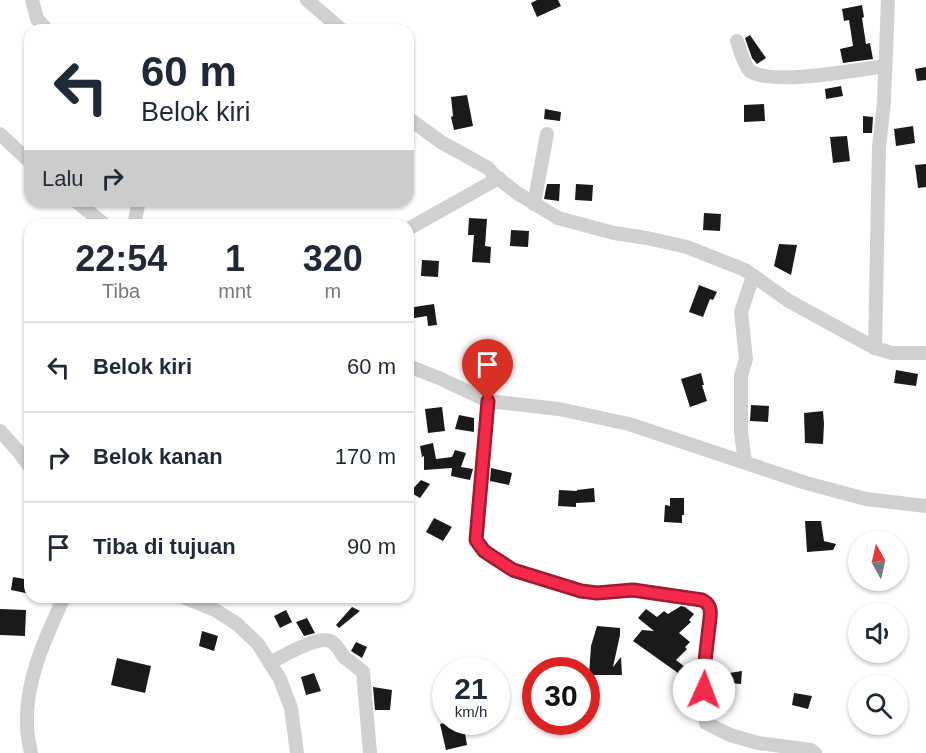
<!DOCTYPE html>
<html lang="id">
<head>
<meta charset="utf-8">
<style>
	:root { --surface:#fff; --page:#f2f2f3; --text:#1f2937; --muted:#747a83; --line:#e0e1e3 }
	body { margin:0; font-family:Helvetica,sans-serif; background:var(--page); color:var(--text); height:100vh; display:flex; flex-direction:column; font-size:22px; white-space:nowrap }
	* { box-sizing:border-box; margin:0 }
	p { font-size:20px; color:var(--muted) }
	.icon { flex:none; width:33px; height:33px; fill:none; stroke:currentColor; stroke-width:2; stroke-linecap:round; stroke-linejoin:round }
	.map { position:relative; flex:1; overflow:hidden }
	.panel { position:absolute; left:24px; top:219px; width:390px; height:384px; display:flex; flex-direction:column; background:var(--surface); border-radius:18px; box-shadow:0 2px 4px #0004 }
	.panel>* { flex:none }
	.top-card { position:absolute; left:24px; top:24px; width:390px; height:183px; border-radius:18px; box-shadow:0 2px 4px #0004; background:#fff; color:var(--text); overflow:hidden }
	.needle { width:39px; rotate:352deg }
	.controls { position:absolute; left:848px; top:531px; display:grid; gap:12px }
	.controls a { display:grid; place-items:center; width:60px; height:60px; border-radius:50%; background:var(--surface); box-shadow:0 2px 4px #0004; font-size:30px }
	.speed { position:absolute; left:432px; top:657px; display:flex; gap:12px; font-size:30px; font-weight:700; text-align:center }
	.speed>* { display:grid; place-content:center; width:78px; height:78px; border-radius:50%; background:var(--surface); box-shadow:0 2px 4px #0004; line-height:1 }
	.speed small { font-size:15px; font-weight:400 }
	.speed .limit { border:9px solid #d22; background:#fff; color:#111 }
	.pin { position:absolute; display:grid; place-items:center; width:51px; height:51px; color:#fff; margin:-62px -26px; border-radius:50% 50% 50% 0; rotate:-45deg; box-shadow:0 0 6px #0007 }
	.pin .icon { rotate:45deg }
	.me { position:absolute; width:66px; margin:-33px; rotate:2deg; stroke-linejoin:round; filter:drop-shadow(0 0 4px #0008) }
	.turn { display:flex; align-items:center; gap:21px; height:126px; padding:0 18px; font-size:27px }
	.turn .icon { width:78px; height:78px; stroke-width:2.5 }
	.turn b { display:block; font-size:42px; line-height:51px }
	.then { display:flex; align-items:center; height:57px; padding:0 18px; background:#0003; gap:12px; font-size:22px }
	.eta { display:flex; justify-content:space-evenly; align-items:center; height:102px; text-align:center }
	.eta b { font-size:36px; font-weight:700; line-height:42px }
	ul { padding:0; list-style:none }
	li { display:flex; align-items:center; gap:18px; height:90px; padding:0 18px; border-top:2px solid var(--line) }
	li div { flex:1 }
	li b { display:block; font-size:22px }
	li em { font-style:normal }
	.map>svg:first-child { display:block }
	.building { fill:#1a1a1a }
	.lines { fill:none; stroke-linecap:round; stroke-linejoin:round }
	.minor { stroke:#d0d0d0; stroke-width:14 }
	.route-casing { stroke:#9f1b30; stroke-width:15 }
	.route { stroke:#f52a4a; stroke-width:10 }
</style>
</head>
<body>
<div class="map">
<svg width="926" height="753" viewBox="0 0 926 753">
	<rect width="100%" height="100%" fill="#fff"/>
	<g class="building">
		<path d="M 537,0 L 558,0 L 561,6 L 537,17 L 531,3 Z"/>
		<path d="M 862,5 L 864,17 L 862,18 L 866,44 L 870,43 L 873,59 L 843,63 L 840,49 L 853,46 L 849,20 L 844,21 L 842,9 Z"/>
		<path d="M 750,35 L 766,58 L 757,64 L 752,58 L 745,38 Z"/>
		<path d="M 926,67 L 926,80 L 917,81 L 915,69 Z"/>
		<path d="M 841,86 L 843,96 L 826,99 L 825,89 Z"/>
		<path d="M 467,95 L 473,126 L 454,130 L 451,117 L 453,116 L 451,97 Z"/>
		<path d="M 764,104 L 765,121 L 744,122 L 744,105 Z"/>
		<path d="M 545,109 L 561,112 L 560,121 L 544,119 Z"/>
		<path d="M 863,116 L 873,117 L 872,133 L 863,133 Z"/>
		<path d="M 913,126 L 915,143 L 896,146 L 894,129 Z"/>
		<path d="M 847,136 L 850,161 L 833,163 L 830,137 Z"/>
		<path d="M 926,164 L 926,187 L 918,188 L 915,165 Z"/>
		<path d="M 547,184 L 560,184 L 559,201 L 544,199 Z"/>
		<path d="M 576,184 L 593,185 L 592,201 L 575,200 Z"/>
		<path d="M 704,213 L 721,214 L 720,231 L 703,230 Z"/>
		<path d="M 469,218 L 487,219 L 485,246 L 491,247 L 490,263 L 472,262 L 474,235 L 468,235 Z"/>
		<path d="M 511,230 L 529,231 L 528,247 L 510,246 Z"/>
		<path d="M 779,244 L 797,245 L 791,275 L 774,266 Z"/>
		<path d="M 422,260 L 439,261 L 438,277 L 421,276 Z"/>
		<path d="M 699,285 L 717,292 L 713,300 L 710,299 L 703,317 L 689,312 Z"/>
		<path d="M 434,304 L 437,325 L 428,326 L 427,316 L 408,319 L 408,308 Z"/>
		<path d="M 896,370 L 918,374 L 916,386 L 894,383 Z"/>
		<path d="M 701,373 L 704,385 L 702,385 L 707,401 L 690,407 L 681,379 Z"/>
		<path d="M 751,405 L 769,406 L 768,422 L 750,421 Z"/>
		<path d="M 442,407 L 445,431 L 428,433 L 425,409 Z"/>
		<path d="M 823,411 L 824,424 L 823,444 L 805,443 L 804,413 Z"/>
		<path d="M 459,415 L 474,418 L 474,432 L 455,429 Z"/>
		<path d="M 433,443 L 436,459 L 452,457 L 455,450 L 466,453 L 461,467 L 473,469 L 470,480 L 451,476 L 452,468 L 424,470 L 424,456 L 422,457 L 420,446 Z"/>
		<path d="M 491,468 L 512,473 L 509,485 L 490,481 Z"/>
		<path d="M 421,480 L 430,484 L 420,498 L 410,492 Z"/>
		<path d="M 594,488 L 595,502 L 576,503 L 576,507 L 558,506 L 559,490 L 577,491 L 577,490 Z"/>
		<path d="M 670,498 L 684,498 L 684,515 L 682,515 L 682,523 L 664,522 L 665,505 L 670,506 Z"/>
		<path d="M 434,518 L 452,527 L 443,541 L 426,532 Z"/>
		<path d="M 805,521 L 821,521 L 824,541 L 836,544 L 833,550 L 807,552 Z"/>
		<path d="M 13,577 L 30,580 L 30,594 L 11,590 Z"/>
		<path d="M 681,606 L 685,607 L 694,614 L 689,620 L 691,622 L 679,633 L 690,642 L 685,647 L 687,649 L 676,660 L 685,667 L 678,673 L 633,641 L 642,630 L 654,631 L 638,618 L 646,609 L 657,617 L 664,611 L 668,614 Z"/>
		<path d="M 352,607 L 360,611 L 339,628 L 336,625 Z"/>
		<path d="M 0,609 L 26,610 L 25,636 L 0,635 Z"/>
		<path d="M 286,610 L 292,622 L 280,628 L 274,616 Z"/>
		<path d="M 307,618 L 315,633 L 304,636 L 296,622 Z"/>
		<path d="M 597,626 L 620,628 L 620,635 L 613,667 L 621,657 L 622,675 L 589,675 L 591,646 Z"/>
		<path d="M 202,631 L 218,636 L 214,651 L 199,646 Z"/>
		<path d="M 356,642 L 367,647 L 362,658 L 351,651 Z"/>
		<path d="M 117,658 L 151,666 L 145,693 L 111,685 Z"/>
		<path d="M 742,671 L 741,684 L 729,683 L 729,673 Z"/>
		<path d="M 314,673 L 321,691 L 306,695 L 301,677 Z"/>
		<path d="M 713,683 L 728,683 L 729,694 L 713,694 Z"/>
		<path d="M 373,687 L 392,690 L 390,710 L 375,710 Z"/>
		<path d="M 794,693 L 812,696 L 808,709 L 792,705 Z"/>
		<path d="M 450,722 L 463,722 L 467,745 L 446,750 L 440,724 Z"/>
	</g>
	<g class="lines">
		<g class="minor">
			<path d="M 32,0 L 37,19 L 47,30"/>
			<path d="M 307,0 L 342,30"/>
			<path d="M 888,0 L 884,102 L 879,147 L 875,348 L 892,353 L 926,353"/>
			<path d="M 737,41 C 740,50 744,65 750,71 C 771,86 857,70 884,66"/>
			<path d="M 408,118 L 441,142 L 488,168 L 494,175 L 517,193 L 558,218 L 614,233 L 647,238 L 687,247 L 745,270 L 789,301 L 875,348"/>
			<path d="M 0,134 L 30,162"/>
			<path d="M 76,201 L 105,225"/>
			<path d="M 534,204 L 547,134"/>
			<path d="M 134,225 L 139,201"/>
			<path d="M 408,229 L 499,178"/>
			<path d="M 408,366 L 439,378 L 488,401"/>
			<path d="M 0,431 L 19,452 L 30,467"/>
			<path d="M 745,462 L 741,432 L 741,376 L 746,359 L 741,312 L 753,276"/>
			<path d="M 183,597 L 215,610 L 237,624 L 258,644 L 280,679 L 291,708 L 297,753"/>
			<path d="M 270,663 C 283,656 319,634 332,642 C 338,646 340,652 344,657 C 349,661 357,667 363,672 L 370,753"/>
			<path d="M 31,753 C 29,744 27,734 27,725 C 25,680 46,637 64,597"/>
			<path d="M 815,753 L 811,750 L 758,743 L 730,735 L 706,723 L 703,678 L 710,618 C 711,609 710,604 702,600 L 633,590 L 597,593 L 581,591 L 513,570 L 493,557 L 485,551 L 476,540 L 488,401 L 559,409 L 629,424 L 806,483 L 866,499 L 926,506"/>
		</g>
	</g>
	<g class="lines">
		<defs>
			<path id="route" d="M 488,401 L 476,540 L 484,551 L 493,557 L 513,570 L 581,591 L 597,593 L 633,590 L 702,600 C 710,604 711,609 710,618 L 703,678 L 704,690"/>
		</defs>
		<use href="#route" class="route-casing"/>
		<use href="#route" class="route"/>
	</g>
</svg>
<div class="controls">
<a><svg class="needle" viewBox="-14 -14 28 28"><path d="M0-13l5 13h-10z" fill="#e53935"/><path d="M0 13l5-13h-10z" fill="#747a83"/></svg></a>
<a><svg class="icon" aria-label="sound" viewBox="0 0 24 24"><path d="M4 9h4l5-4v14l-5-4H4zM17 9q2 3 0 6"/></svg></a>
<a><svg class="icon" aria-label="search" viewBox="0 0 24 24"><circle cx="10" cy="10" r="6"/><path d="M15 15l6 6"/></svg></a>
</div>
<div class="speed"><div>21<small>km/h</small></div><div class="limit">30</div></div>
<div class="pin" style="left:488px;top:401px;background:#d93025"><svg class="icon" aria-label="arrive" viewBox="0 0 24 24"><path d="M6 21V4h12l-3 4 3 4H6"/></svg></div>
<svg class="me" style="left:704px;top:690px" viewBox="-20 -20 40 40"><circle r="19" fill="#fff"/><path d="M0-13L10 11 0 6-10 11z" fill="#f52a4a"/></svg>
<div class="top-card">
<div class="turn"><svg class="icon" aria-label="left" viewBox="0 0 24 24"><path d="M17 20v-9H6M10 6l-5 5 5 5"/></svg><div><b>60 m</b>Belok kiri</div></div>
<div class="then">Lalu<svg class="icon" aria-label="right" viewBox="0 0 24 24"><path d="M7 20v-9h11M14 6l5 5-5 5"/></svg></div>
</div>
<section class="panel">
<div class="eta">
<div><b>22:54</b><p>Tiba</p></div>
<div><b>1</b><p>mnt</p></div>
<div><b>320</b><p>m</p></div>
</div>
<ul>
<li><svg class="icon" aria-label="left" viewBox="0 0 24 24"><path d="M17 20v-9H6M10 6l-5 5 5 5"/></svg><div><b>Belok kiri</b></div><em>60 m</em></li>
<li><svg class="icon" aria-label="right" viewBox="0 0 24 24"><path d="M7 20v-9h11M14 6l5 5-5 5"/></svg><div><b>Belok kanan</b></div><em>170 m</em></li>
<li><svg class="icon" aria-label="arrive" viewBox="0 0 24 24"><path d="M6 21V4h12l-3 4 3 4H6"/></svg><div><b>Tiba di tujuan</b></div><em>90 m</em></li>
</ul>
</section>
</div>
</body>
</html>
